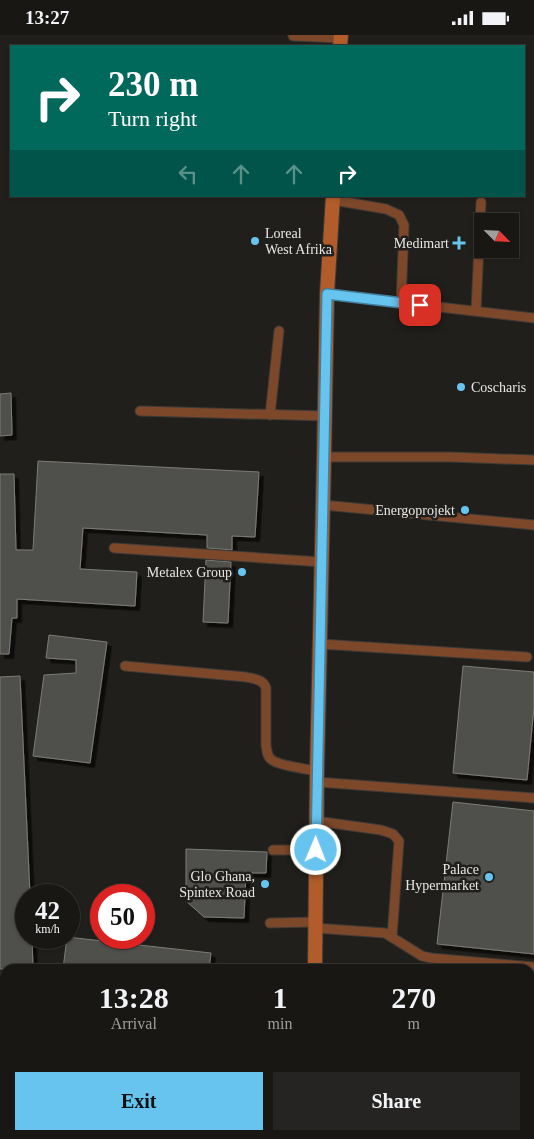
<!DOCTYPE html>
<html lang="en">
<head>
<meta charset="utf-8">
<style>
	:root { --surface:#191714; --page:#262422; --text:#f1f3f6; --muted:#9f9fa0; --line:#373634; --accent:#66c4ef }
	body { margin:0; font-family:Georgia,serif; background:var(--page); color:var(--text); height:100vh; display:flex; flex-direction:column; font-size:19px; white-space:nowrap }
	* { box-sizing:border-box; margin:0 }
	p { font-size:16px; color:var(--muted) }
	.icon { flex:none; width:28px; height:28px; fill:none; stroke:currentColor; stroke-width:2; stroke-linecap:round; stroke-linejoin:round }
	.map { position:relative; flex:1; overflow:hidden }
	.side { position:absolute; left:0px; top:929px; width:535px; height:176px; display:flex; flex-direction:column; background:var(--surface); border-radius:15px 15px 0 0; box-shadow:0 1px 4px #0004,0 0 0 1px var(--line) }
	.side>* { flex:none }
	.hud { position:absolute; left:10px; top:10px; width:515px; height:152px; border-radius:0px; box-shadow:0 1px 4px #0004,0 0 0 1px var(--line); background:#00695c; color:#fff; overflow:hidden }
	.needle { width:32px; rotate:114deg }
	.tools { position:absolute; left:474px; top:178px; display:grid; gap:10px }
	.tools a { display:grid; place-items:center; width:45px; height:45px; border-radius:0px; background:var(--surface); box-shadow:0 1px 4px #0004,0 0 0 1px var(--line); font-size:25px }
	.speed { position:absolute; left:15px; top:849px; display:flex; gap:10px; font-size:25px; font-weight:700; text-align:center }
	.speed>* { display:grid; place-content:center; width:65px; height:65px; border-radius:50%; background:var(--surface); box-shadow:0 1px 4px #0004,0 0 0 1px var(--line); line-height:1 }
	.speed small { font-size:12px; font-weight:400 }
	.speed .limit { border:8px solid #d22; background:#fff; color:#111 }
	.pin { position:absolute; display:grid; place-items:center; width:42px; height:42px; color:#fff; margin:-21px; border-radius:10px; box-shadow:0 2px 8px #0006 }
	.me { position:absolute; width:55px; margin:-28px; rotate:1deg; stroke-linejoin:round; filter:drop-shadow(0 0 4px #0008) }
	.turn { display:flex; align-items:center; gap:18px; height:105px; padding:0 15px; font-size:22px }
	.turn .icon { width:65px; height:65px; stroke-width:2.5 }
	.turn b { display:block; font-size:35px; line-height:42px }
	.lanes { display:flex; align-items:center; height:48px; padding:0 15px; background:#0003; justify-content:center; gap:25px; direction:ltr }
	.lanes .off { opacity:.35 }
	.eta { display:flex; justify-content:space-evenly; align-items:center; height:85px; text-align:center }
	.eta b { font-size:30px; font-weight:700; line-height:35px }
	.primary-button { display:flex; gap:10px; margin-top:auto; padding:10px 15px }
	.primary-button a { flex:1; height:58px; border-radius:0px; background:var(--accent); color:#111; font-size:20px; font-weight:700; line-height:58px; text-align:center }
	.primary-button a+a { background:var(--page); color:var(--text) }
	.status { display:flex; justify-content:space-between; align-items:center; height:35px; padding:0 25px; background:var(--surface); direction:ltr }
	.status svg { height:14px; fill:currentColor }
	.map>svg:first-child { display:block }
	.building { fill:#50504b; stroke:#7c7c77; filter:url(#shadow) }
	.lines { fill:none; stroke-linecap:round; stroke-linejoin:round }
	.service-casing { stroke:#3d3b37; stroke-width:11 }
	.secondary-casing { stroke:#3d3b37; stroke-width:16 }
	.service { stroke:#7d472a; stroke-width:9 }
	.secondary { stroke:#b15c2a; stroke-width:14 }
	.route-casing { stroke:#427f9b; stroke-width:12 }
	.route { stroke:#66c4ef; stroke-width:9 }
	.poi-dot { fill:#66c4ef; stroke:#211f1b; stroke-width:2 }
	.labels { text-anchor:middle; dominant-baseline:central; stroke-width:5; stroke-linejoin:round; paint-order:stroke }
	.poi-label { font-size:14px; fill:#e8e6e4; stroke:#211f1b; text-anchor:end }
</style>
</head>
<body>
<div class="status"><b>13:27</b><svg viewBox="0 0 49 12"><path d="M0 12V9h3v3zM5 12V6h3v6zM10 12V3h3v9zM15 12V0h3v12zM26 1h20v11H26zM47 4h2v5h-2z"/></svg></div>
<div class="map">
<svg width="534" height="1104" viewBox="0 0 534 1104">
	<defs>
		<filter id="shadow"><feDropShadow dx="4.5" dy="4.5" stdDeviation="0" flood-color="#0009"/></filter>
	</defs>
	<rect width="100%" height="100%" fill="#211f1b"/>
	<g class="building">
		<path d="M 11,358 L 12,400 L 0,401 L 0,359 Z"/>
		<path d="M 38,426 L 259,437 L 255,502 L 232,501 L 232,515 L 207,513 L 207,500 L 83,493 L 80,534 L 137,537 L 135,571 L 17,564 L 17,583 L 12,583 L 9,619 L 0,619 L 0,439 L 14,439 L 16,515 L 33,515 Z"/>
		<path d="M 206,525 L 231,527 L 228,588 L 203,587 Z"/>
		<path d="M 49,600 L 107,607 L 90,728 L 33,721 L 44,640 L 76,638 L 76,625 L 46,623 Z"/>
		<path d="M 463,631 L 534,637 L 534,672 L 527,745 L 453,738 Z"/>
		<path d="M 20,641 L 30,860 L 26,860 L 26,902 L 32,902 L 33,934 L 0,934 L 0,642 Z"/>
		<path d="M 453,767 L 534,776 L 534,919 L 437,909 Z"/>
		<path d="M 186,814 L 267,817 L 266,838 L 246,838 L 244,883 L 204,882 L 186,866 Z"/>
		<path d="M 67,902 L 211,918 L 209,934 L 63,934 Z"/>
	</g>
	<g class="lines">
		<defs>
			<g id="service">
				<path d="M 293,1 L 341,3"/>
				<path d="M 333,165 L 386,174 L 399,180 L 404,190 L 401,268"/>
				<path d="M 327,259 L 534,283"/>
				<path d="M 476,276 L 481,167"/>
				<path d="M 140,376 L 325,381"/>
				<path d="M 270,380 L 279,296"/>
				<path d="M 324,422 L 450,422 L 534,425"/>
				<path d="M 323,470 L 534,490"/>
				<path d="M 114,513 L 322,527"/>
				<path d="M 320,609 L 527,622"/>
				<path d="M 125,631 L 246,642 C 254,644 263,644 266,653 L 266,710 C 267,716 267,722 272,725 C 280,731 307,734 317,736"/>
				<path d="M 317,747 L 534,763"/>
				<path d="M 316,786 L 381,795 L 393,799 L 399,806 L 392,902"/>
				<path d="M 273,815 L 316,815"/>
				<path d="M 270,888 L 315,887"/>
				<path d="M 315,893 L 385,898 L 422,921 L 431,923 L 534,932"/>
				<path d="M 530,957 L 534,957"/>
				<path d="M 400,1104 L 400,1100"/>
				<path d="M 432,1104 L 432,1100"/>
			</g>
			<g id="secondary">
				<path d="M 340,11 L 341,0"/>
				<path d="M 315,934 L 317,736 L 324,422 L 327,259 L 333,161"/>
				<path d="M 313,1104 L 313,1100"/>
			</g>
		</defs>
		<use href="#service" class="service-casing"/>
		<use href="#secondary" class="secondary-casing"/>
		<use href="#service" class="service"/>
		<use href="#secondary" class="secondary"/>
	</g>
	<g class="lines">
		<defs>
			<path id="route" d="M 316,815 L 327,259 L 420,270"/>
		</defs>
		<use href="#route" class="route-casing"/>
		<use href="#route" class="route"/>
	</g>
	<g class="poi-dot">
		<circle cx="255" cy="206" r="5"/>
		<path d="M456.5 200.5h5v5h5v5h-5v5h-5v-5h-5v-5h5z"/>
		<circle cx="461" cy="352" r="5"/>
		<circle cx="465" cy="475" r="5"/>
		<circle cx="242" cy="537" r="5"/>
		<circle cx="489" cy="842" r="5"/>
		<circle cx="265" cy="849" r="5"/>
	</g>
	<g class="labels">
		<g class="poi-label">
			<text x="265" y="198" text-anchor="start">Loreal<tspan x="265" dy="16">West Afrika</tspan></text>
			<text x="449" y="208">Medimart</text>
			<text x="471" y="352" text-anchor="start">Coscharis</text>
			<text x="455" y="475">Energoprojekt</text>
			<text x="232" y="537">Metalex Group</text>
			<text x="479" y="834">Palace<tspan x="479" dy="16">Hypermarket</tspan></text>
			<text x="255" y="841">Glo Ghana,<tspan x="255" dy="16">Spintex Road</tspan></text>
		</g>
	</g>
</svg>
<div class="tools">
<a><svg class="needle" viewBox="-14 -14 28 28"><path d="M0-13l5 13h-10z" fill="#e53935"/><path d="M0 13l5-13h-10z" fill="#9f9fa0"/></svg></a>
</div>
<div class="speed"><div>42<small>km/h</small></div><div class="limit">50</div></div>
<div class="pin" style="left:420px;top:270px;background:#d93025"><svg class="icon" aria-label="arrive" viewBox="0 0 24 24"><path d="M6 21V4h12l-3 4 3 4H6"/></svg></div>
<svg class="me" style="left:316px;top:815px" viewBox="-20 -20 40 40"><circle r="17" fill="#66c4ef" stroke="#fff" stroke-width="3"/><path d="M0-11L8 9 0 5-8 9z" fill="#fff"/></svg>
<div class="hud">
<div class="turn"><svg class="icon" aria-label="right" viewBox="0 0 24 24"><path d="M7 20v-9h11M14 6l5 5-5 5"/></svg><div><b>230 m</b>Turn right</div></div>
<div class="lanes"><svg class="icon off" aria-label="left" viewBox="0 0 24 24"><path d="M17 20v-9H6M10 6l-5 5 5 5"/></svg><svg class="icon off" aria-label="ahead" viewBox="0 0 24 24"><path d="M12 20V5M6 11l6-6 6 6"/></svg><svg class="icon off" aria-label="ahead" viewBox="0 0 24 24"><path d="M12 20V5M6 11l6-6 6 6"/></svg><svg class="icon" aria-label="right" viewBox="0 0 24 24"><path d="M7 20v-9h11M14 6l5 5-5 5"/></svg></div>
</div>
<section class="side">
<div class="eta">
<div><b>13:28</b><p>Arrival</p></div>
<div><b>1</b><p>min</p></div>
<div><b>270</b><p>m</p></div>
</div>
<div class="primary-button"><a>Exit</a><a>Share</a></div>
</section>
</div>
</body>
</html>
